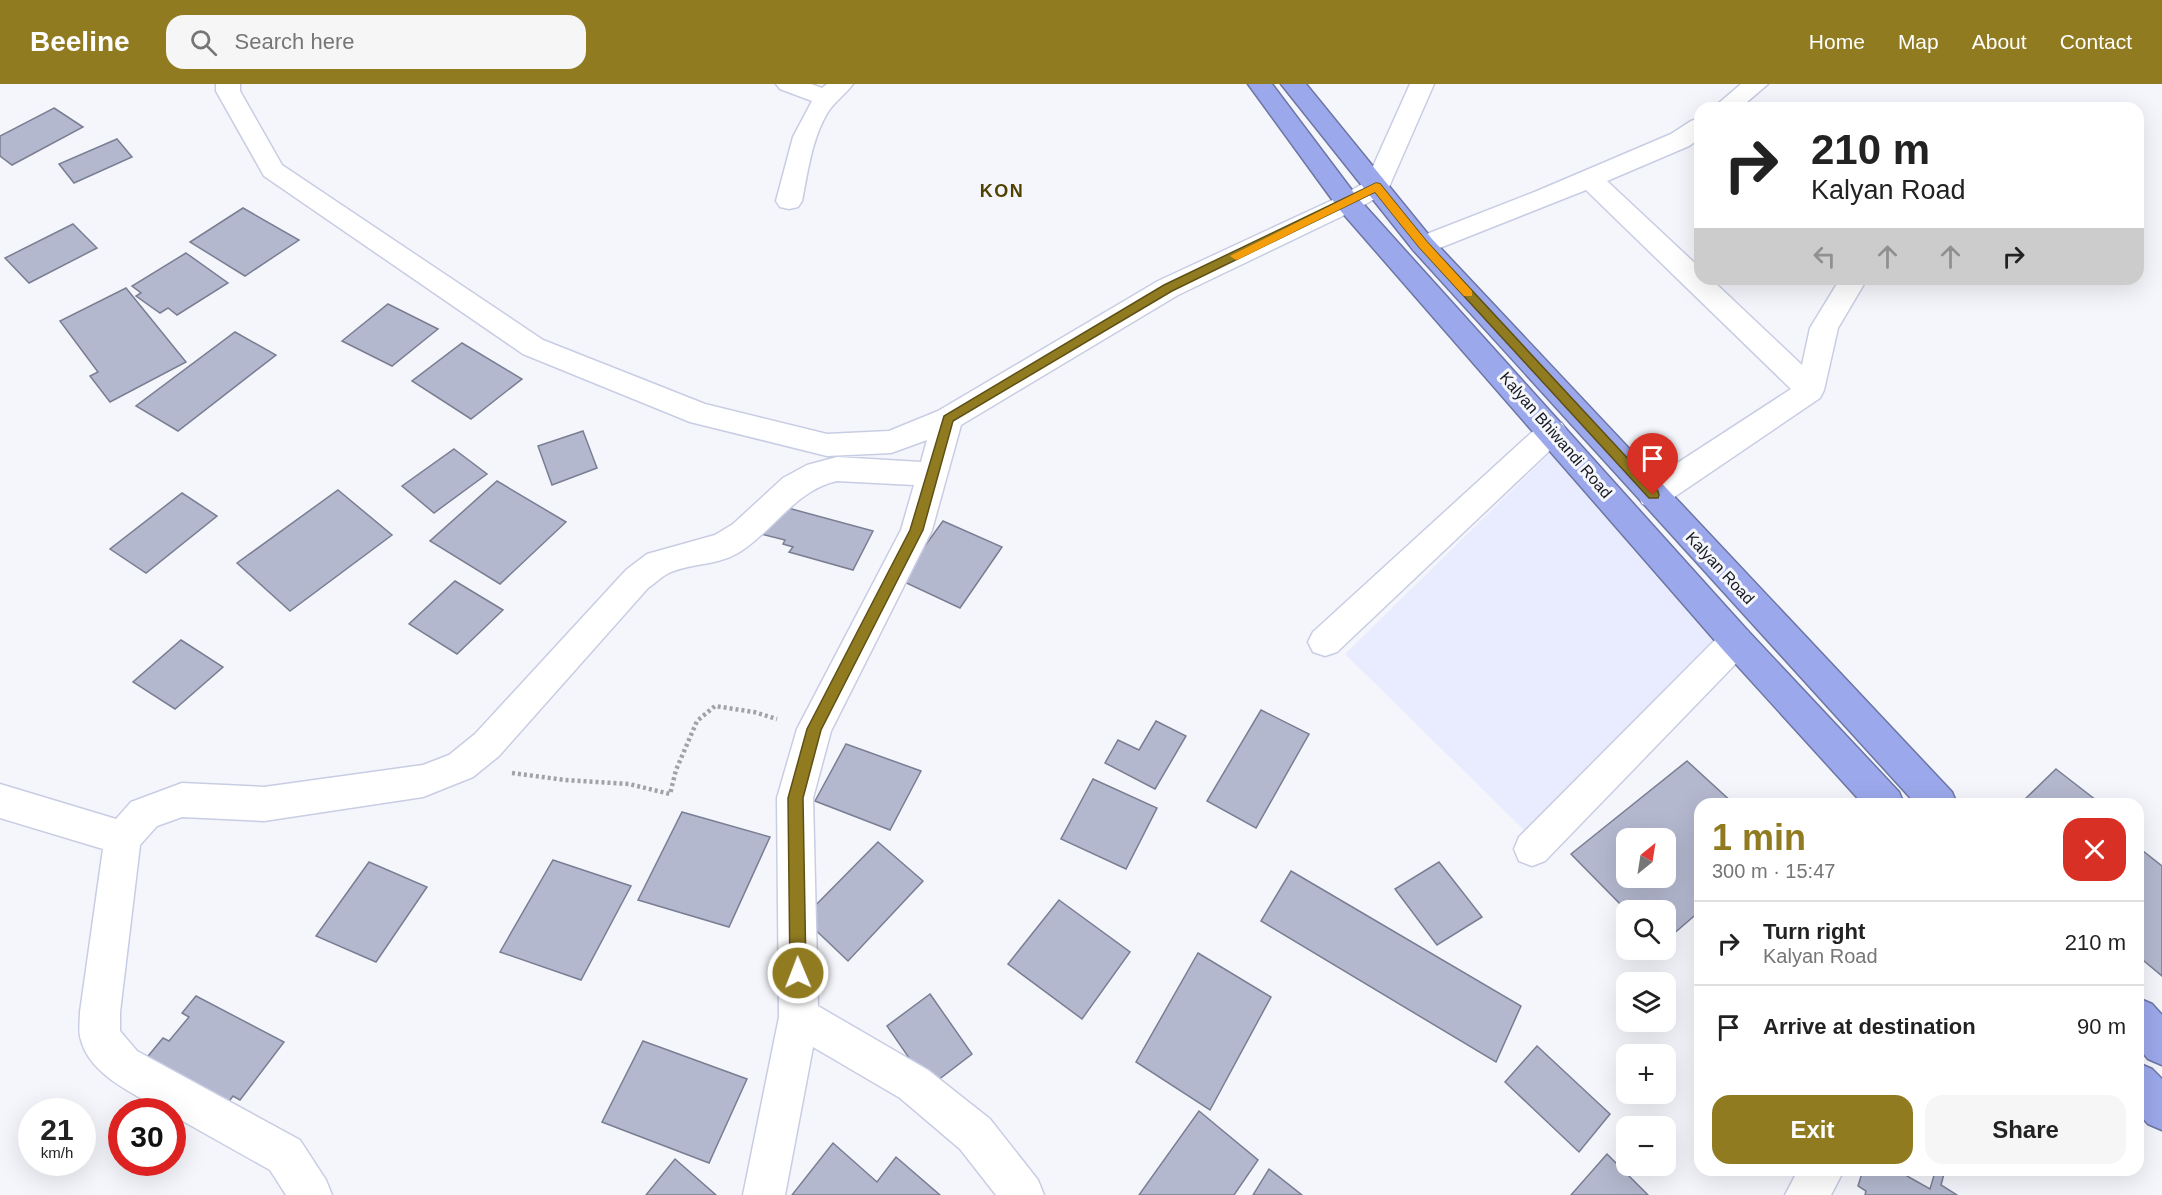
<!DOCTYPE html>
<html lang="en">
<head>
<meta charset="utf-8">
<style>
	:root { --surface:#fff; --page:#f6f6f6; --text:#222; --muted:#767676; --line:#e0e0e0; --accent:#907b21 }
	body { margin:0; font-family:Arial,sans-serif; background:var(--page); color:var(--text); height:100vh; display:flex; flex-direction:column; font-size:22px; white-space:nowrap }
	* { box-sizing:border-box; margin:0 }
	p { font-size:20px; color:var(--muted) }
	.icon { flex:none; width:33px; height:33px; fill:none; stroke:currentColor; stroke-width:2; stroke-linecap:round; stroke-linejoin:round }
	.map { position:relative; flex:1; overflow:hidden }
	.drawer { position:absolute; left:1694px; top:714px; width:450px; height:378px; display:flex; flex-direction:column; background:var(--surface); border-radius:18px; box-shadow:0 6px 24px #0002 }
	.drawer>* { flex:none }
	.top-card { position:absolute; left:1694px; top:18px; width:450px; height:183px; border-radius:18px; box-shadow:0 6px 24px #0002; background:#fff; color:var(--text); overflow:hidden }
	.needle { width:39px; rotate:30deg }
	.tools { position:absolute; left:1616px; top:744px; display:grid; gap:12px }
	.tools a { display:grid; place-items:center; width:60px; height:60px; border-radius:12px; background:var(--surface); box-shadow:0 6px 24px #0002; font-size:30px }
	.speed { position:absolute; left:18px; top:1014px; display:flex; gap:12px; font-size:30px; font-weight:700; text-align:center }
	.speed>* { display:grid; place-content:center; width:78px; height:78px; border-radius:50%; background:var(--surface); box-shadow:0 6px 24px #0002; line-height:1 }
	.speed small { font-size:15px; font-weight:400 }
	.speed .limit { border:9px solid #d22; background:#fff; color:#111 }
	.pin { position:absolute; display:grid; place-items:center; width:51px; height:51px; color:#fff; margin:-62px -26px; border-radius:50% 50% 50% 0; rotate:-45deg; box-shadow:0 0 6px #0007 }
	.pin .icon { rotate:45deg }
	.me { position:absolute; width:66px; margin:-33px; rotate:359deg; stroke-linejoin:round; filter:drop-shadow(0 0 4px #0008) }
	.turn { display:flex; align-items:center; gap:21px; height:126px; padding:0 18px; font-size:27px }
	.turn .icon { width:78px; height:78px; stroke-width:2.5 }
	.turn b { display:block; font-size:42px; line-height:51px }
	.lanes { display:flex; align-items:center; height:57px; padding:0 18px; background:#0003; justify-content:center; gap:30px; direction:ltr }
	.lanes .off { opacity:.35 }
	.round { display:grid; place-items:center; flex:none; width:63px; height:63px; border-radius:18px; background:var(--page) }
	.summary { display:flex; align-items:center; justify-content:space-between; height:102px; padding:0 18px }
	h1 { font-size:36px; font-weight:700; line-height:45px; color:var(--accent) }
	.primary-button { display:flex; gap:12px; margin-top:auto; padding:12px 18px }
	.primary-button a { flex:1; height:69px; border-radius:18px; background:var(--accent); color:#fff; font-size:24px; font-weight:700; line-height:69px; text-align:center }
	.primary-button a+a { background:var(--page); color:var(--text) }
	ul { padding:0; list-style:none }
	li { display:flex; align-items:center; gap:18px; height:84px; padding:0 18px; border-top:2px solid var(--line) }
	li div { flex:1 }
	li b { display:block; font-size:22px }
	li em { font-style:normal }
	header { display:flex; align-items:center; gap:36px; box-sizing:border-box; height:84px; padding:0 30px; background:var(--accent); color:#fff }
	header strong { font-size:28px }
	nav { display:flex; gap:33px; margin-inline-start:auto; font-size:21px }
	.search { width:420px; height:54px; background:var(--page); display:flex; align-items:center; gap:15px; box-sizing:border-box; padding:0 21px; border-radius:18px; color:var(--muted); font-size:22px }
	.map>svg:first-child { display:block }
	.built { fill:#e8ecfe }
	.building { fill:#b3b8cf; stroke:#797e93; stroke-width:1.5; fill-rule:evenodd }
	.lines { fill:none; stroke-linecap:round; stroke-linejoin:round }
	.minor-casing { stroke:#c8cde4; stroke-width:3 }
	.highway-casing { stroke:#6c76a4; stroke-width:3 }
	.path { stroke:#a1a2a8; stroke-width:4.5; stroke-dasharray:3 3; stroke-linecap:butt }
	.minor { fill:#fff; fill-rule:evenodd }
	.highway { fill:#9ba8eb; fill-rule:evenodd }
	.route { fill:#907b21; stroke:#5e5015; stroke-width:1.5 }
	.slow { fill:#f59e0b }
	.labels { text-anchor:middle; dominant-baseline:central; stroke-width:6; stroke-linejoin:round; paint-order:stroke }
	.street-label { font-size:16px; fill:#161820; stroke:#f5f6fb }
	.far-district-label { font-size:18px; font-weight:bold; letter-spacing:1.5px; fill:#504200; stroke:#f5f6fb }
</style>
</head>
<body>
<header>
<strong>Beeline</strong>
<div class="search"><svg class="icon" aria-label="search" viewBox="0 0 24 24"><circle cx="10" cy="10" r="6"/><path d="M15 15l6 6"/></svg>Search here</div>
<nav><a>Home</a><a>Map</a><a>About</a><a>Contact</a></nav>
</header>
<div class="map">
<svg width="2162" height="1111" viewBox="0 0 2162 1111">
	<rect width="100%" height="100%" fill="#f5f6fb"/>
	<path class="built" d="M 1550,369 L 1715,555 L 1524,746 L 1345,570 Z"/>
	<g class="building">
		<path d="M 54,24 L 83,43 L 12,81 L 0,72 L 0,52 Z"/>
		<path d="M 117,55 L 132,73 L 74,99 L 59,80 Z"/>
		<path d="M 243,124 L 299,156 L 245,192 L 190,158 Z"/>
		<path d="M 73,140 L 97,164 L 29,199 L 5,174 Z"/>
		<path d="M 186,169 L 228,199 L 177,231 L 168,224 L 160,229 L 136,212 L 141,209 L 132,202 Z"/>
		<path d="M 126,204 L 186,278 L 110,318 L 90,292 L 98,288 L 60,237 Z"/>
		<path d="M 388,220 L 438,245 L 392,282 L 342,257 Z"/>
		<path d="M 235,248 L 276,271 L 178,347 L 136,322 Z"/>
		<path d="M 462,259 L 522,295 L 471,335 L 412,297 Z"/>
		<path d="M 583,347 L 597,384 L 552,401 L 538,362 Z"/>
		<path d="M 454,365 L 487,390 L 434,429 L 402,402 Z"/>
		<path d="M 497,397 L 566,438 L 500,500 L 430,457 Z"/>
		<path d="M 338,406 L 392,451 L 290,527 L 237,479 Z"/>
		<path d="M 182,409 L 217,432 L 146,489 L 110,465 Z"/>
		<path d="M 777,421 L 873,447 L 853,486 L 789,468 L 793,463 L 783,460 L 785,456 L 761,450 Z"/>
		<path d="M 943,437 L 1002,463 L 960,524 L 900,496 Z"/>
		<path d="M 455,497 L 503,526 L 457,570 L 409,540 Z"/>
		<path d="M 181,556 L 223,583 L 175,625 L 133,598 Z"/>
		<path d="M 1261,626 L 1309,650 L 1256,744 L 1207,717 Z"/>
		<path d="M 1156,637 L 1186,652 L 1155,705 L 1105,679 L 1118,656 L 1139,666 Z"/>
		<path d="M 846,660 L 921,687 L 890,746 L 815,717 Z"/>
		<path d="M 1687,677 L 1734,720 L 1700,720 L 1700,827 L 1665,857 L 1665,826 L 1626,826 L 1571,770 ZM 1626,754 L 1665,754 L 1665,794 L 1626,794 Z"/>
		<path d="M 2056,685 L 2101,720 L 2020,720 Z"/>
		<path d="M 1093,695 L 1157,724 L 1126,785 L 1061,755 Z"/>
		<path d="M 682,728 L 770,753 L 729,843 L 638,816 Z"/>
		<path d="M 878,758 L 923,797 L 848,877 L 803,834 Z"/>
		<path d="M 2138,763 L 2162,782 L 2162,892 L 2138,872 Z"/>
		<path d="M 553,776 L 631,802 L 581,896 L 500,868 Z"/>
		<path d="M 369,778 L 427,803 L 376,878 L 316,852 Z"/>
		<path d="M 1439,778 L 1482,833 L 1437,861 L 1395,805 Z"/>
		<path d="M 1291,787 L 1521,922 L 1496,978 L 1261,837 Z"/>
		<path d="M 1059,816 L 1130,868 L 1082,935 L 1008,880 Z"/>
		<path d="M 1198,869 L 1271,913 L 1210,1026 L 1136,978 Z"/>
		<path d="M 930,910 L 972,970 L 929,1003 L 887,942 Z"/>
		<path d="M 196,912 L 284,958 L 240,1016 L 233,1012 L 221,1028 L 139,983 L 163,954 L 169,957 L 189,933 L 182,929 Z"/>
		<path d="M 643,957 L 747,995 L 709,1079 L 602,1038 Z"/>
		<path d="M 1537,962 L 1610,1030 L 1579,1068 L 1505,998 Z"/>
		<path d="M 1199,1027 L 1258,1076 L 1234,1111 L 1139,1111 Z"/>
		<path d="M 833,1059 L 877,1098 L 896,1073 L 940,1111 L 792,1111 Z"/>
		<path d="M 1607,1070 L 1648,1111 L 1571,1111 Z"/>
		<path d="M 675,1075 L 716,1111 L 646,1111 Z"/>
		<path d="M 1269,1085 L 1302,1111 L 1253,1111 Z"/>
		<path d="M 1863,1086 L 1908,1086 L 1907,1092 L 1930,1105 L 1935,1088 L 1931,1086 L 1945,1086 L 1941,1101 L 1957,1111 L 1865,1111 L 1866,1107 L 1858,1102 Z"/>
	</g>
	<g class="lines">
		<defs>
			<g id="minor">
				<path d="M 216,0 L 240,0 L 240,7 L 282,81 L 543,256 L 705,320 L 827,350 L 889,347 L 938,327 L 1158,197 L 1339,113 L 1366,98 L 1410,0 L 1434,0 L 1389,103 L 1385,109 L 1357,125 L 1178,211 L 961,341 L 932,446 L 831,647 L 813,714 L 818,922 L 928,986 L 990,1035 L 1038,1096 L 1044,1111 L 996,1111 L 960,1065 L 900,1014 L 813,963 L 785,1111 L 743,1111 L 779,933 L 777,714 L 797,645 L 901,446 L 914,401 L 837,397 C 795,406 773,448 738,469 C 716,482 688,479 667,490 C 660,494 654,500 648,504 L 499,672 L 473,693 L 423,713 L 264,737 L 182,733 L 157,742 L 140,761 L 120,928 L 120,947 L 137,967 L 300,1056 L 326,1096 L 332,1111 L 286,1111 L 270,1086 L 172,1031 L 172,1028 L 166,1028 C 137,1011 90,992 81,956 C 78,948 80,937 80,928 L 103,765 L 0,734 L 0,700 L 116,735 L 131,718 L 182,699 L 264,703 L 423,681 L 449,671 L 475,650 L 626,486 L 647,470 L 715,451 L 733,440 L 783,394 L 807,381 L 837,373 L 921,378 L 927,356 L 891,369 L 827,372 L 690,338 L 523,270 L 264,92 L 216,7 Z"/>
				<path d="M 776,0 L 811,0 L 822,4 L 827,0 L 853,0 C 846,10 835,17 828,28 C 812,54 808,87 802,117 L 798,123 L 789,125 L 780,123 L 776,117 L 793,53 L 812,17 L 780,5 Z"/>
				<path d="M 1741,0 L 1768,0 L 1740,24 L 1713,24 Z"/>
				<path d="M 1700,34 L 1700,54 L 1689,62 L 1607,97 L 1700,184 L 1700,195 L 1711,195 L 1802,281 L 1810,244 L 1840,195 L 1867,195 L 1838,244 L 1824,306 L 1820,314 L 1664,420 L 1653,423 L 1642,420 L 1638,411 L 1642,402 L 1791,305 L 1586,106 L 1432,167 L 1423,170 L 1414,167 L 1410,161 L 1414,155 L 1537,107 L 1671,50 L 1691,37 Z"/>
				<path d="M 1552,336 L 1562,339 L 1567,347 L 1562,355 L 1337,568 L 1325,572 L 1313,568 L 1308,558 L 1313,548 L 1542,339 Z"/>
				<path d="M 1736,543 L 1748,547 L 1753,557 L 1748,567 L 1545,777 L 1532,782 L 1519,777 L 1514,765 L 1519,753 L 1724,547 Z"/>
				<path d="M 1798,1086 L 1844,1086 L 1831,1111 L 1785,1111 Z"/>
			</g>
			<g id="highway">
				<path d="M 1248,0 L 1272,0 L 1357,113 L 1748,547 L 1899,708 L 1904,720 L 1863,720 L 1724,567 L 1339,125 Z"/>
				<path d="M 1281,0 L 1306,0 L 1432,155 L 1952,708 L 1957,720 L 1916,720 L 1414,167 Z"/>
				<path d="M 2138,914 L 2152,920 L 2162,931 L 2162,981 L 2148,975 L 2138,963 Z"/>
				<path d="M 2138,979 L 2152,985 L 2162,995 L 2162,1046 L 2148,1040 L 2138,1029 Z"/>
			</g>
		</defs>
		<use href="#minor" class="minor-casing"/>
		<use href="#highway" class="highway-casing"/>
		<path class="path" d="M 512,689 L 565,696 L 629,700 L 670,710 L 676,686 L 697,637 L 715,622 L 754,628 L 777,635"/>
		<use href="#minor" class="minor"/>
		<use href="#highway" class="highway"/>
	</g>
	<path class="route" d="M 1376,99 L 1380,100 L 1427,158 L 1658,407 L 1659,411 L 1658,414 L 1649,414 L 1419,163 L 1375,108 L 1172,207 L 953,337 L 923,446 L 821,646 L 803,714 L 806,889 L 804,895 L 798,897 L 792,895 L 790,889 L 788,714 L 807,645 L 910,446 L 944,332 L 1164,201 Z"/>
	<path class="slow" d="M 1376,99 L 1380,100 L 1427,158 L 1472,207 L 1472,212 L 1464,212 L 1419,163 L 1375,108 L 1239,175 L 1236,176 L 1230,172 Z"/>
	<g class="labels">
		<g class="street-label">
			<text transform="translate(1556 351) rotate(49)">Kalyan Bhiwandi Road</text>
			<text transform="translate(1720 484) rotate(47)">Kalyan Road</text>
		</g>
		<g class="far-district-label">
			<text x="1002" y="107">KON</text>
		</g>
	</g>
</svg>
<div class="tools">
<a><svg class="needle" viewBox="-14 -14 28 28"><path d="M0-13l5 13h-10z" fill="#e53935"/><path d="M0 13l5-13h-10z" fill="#767676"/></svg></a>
<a><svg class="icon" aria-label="search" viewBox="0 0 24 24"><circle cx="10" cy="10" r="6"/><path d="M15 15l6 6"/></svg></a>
<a><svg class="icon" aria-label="layers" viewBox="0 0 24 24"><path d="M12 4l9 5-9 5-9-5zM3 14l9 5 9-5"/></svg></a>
<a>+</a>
<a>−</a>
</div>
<div class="speed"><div>21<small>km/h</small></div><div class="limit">30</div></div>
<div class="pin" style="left:1653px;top:411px;background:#d93025"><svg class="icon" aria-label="arrive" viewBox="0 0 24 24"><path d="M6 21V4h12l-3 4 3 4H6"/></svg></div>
<svg class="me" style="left:798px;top:889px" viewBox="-20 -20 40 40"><circle r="17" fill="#907b21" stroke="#fff" stroke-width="3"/><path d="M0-11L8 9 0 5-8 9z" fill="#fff"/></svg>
<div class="top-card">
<div class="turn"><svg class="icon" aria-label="right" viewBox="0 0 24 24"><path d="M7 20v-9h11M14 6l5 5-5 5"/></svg><div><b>210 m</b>Kalyan Road</div></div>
<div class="lanes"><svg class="icon off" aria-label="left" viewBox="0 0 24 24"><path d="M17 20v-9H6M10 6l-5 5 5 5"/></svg><svg class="icon off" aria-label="ahead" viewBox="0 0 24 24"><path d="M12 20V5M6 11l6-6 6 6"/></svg><svg class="icon off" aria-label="ahead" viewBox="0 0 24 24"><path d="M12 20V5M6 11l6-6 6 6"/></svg><svg class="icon" aria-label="right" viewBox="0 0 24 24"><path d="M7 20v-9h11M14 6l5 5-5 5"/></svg></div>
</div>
<section class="drawer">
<div class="summary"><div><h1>1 min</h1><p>300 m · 15:47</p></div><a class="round" style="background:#d93025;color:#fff"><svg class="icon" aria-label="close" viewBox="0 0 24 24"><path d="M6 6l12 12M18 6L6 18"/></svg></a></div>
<ul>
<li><svg class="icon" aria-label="right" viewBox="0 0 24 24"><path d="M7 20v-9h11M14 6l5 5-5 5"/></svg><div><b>Turn right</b><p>Kalyan Road</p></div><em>210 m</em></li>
<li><svg class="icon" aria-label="arrive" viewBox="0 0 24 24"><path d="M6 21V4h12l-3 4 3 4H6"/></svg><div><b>Arrive at destination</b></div><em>90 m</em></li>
</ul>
<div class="primary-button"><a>Exit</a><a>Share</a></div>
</section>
</div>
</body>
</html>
